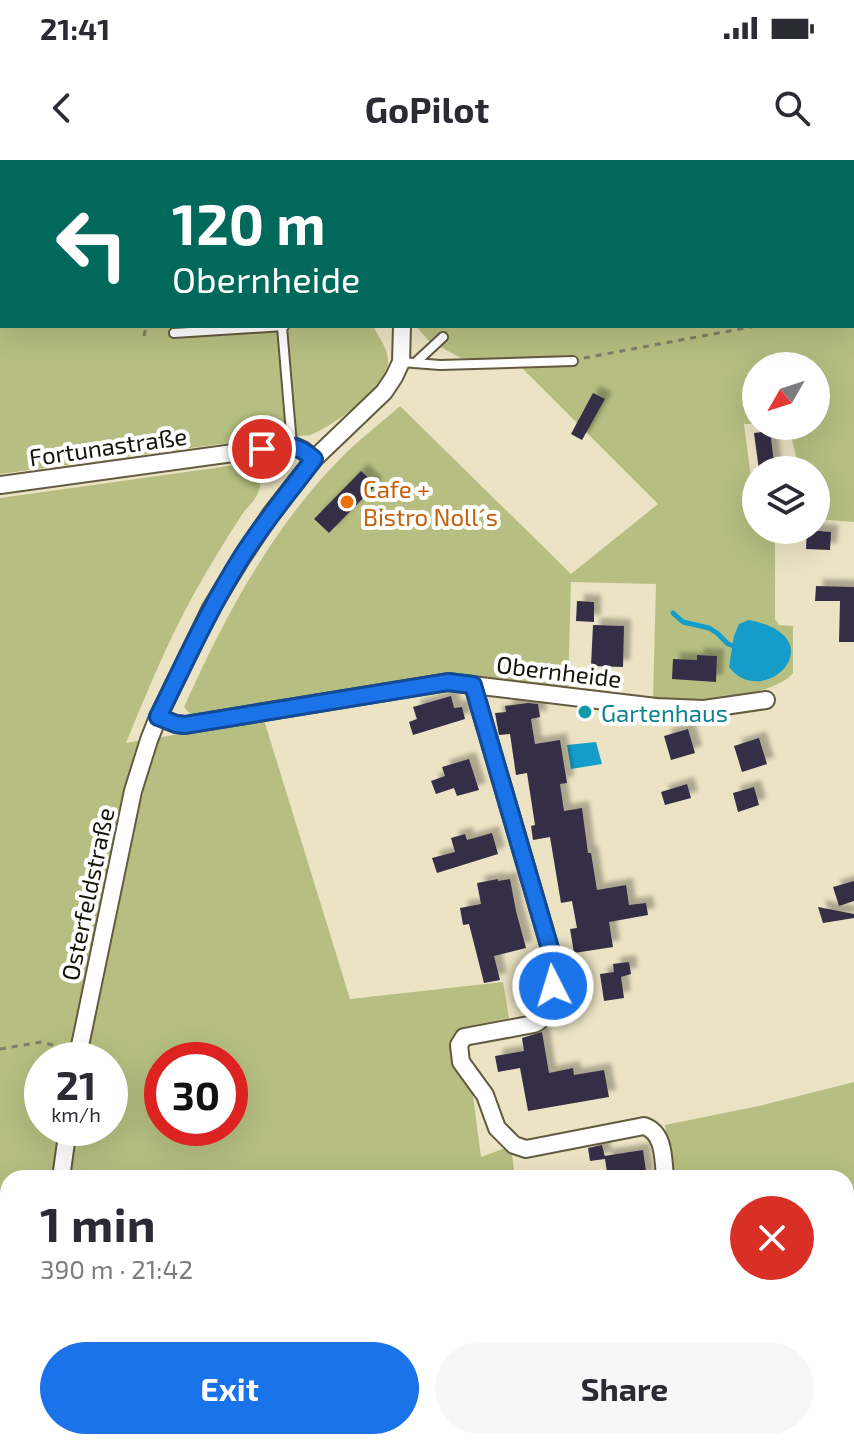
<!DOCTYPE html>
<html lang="en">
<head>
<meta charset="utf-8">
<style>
	:root { --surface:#fff; --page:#f7f7f7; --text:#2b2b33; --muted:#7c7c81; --accent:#1a73e8 }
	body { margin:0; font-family:"Exo 2",sans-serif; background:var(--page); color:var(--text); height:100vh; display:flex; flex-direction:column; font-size:30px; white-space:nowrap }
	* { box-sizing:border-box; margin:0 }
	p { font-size:26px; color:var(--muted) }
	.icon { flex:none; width:44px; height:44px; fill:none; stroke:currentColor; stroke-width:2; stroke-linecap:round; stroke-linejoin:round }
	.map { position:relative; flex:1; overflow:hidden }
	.drawer { position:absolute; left:0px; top:1010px; width:854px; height:280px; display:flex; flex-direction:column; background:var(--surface); border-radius:24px 24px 0 0; box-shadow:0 8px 32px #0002 }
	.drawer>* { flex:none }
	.top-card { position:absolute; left:0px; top:0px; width:854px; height:168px; box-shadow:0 8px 32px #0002; background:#00695c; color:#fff; overflow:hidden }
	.needle { width:52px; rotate:231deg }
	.buttons { position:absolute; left:742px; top:192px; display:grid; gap:16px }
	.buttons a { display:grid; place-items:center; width:88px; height:88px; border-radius:50%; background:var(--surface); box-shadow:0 8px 32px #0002; font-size:40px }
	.speed { position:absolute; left:24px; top:882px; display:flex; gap:16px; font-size:40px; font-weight:700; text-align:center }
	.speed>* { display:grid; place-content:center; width:104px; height:104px; border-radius:50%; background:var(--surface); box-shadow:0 8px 32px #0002; line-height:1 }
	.speed small { font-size:20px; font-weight:400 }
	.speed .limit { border:12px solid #d22; background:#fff; color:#111 }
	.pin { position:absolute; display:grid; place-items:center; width:68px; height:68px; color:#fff; margin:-34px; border:4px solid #fff; border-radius:50%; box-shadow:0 2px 8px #0007 }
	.me { position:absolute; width:88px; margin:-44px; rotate:355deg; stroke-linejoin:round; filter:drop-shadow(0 0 6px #0008) }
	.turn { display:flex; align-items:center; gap:28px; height:168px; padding:0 40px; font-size:36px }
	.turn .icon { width:104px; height:104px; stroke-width:2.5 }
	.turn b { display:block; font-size:56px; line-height:68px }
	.round { display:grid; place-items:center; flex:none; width:84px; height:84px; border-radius:42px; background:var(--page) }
	.summary { display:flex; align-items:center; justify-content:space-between; height:136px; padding:0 40px }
	h1 { font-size:48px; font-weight:700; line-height:60px }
	.primary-button { display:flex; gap:16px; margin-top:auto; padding:16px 40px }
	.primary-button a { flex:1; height:92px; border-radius:48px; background:var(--accent); color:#fff; font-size:32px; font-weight:700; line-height:92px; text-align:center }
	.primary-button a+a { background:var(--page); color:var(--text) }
	.status { display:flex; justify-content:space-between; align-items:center; height:56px; padding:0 40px; background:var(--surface); direction:ltr }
	.status svg { height:22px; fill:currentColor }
	header { display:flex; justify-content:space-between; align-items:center; height:104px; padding:0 40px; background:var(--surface); font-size:36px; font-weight:700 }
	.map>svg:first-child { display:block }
	.green { fill:#b6bf81; fill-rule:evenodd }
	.water { fill:#159cc8 }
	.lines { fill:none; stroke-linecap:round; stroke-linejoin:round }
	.stream { stroke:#159cc8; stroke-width:5 }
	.building { fill:#342f47; filter:url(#shadow) }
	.lane-casing { stroke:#635b40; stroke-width:12 }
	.street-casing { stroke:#635b40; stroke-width:20 }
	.path { stroke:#827d67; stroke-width:3; stroke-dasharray:6 6; stroke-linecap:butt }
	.lane { stroke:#fff; stroke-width:8 }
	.street { stroke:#fff; stroke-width:16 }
	.route-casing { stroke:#114b97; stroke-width:20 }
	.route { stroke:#1a73e8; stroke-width:14 }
	.food-dot { fill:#e8710a; stroke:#fff; stroke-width:3 }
	.culture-dot { fill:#0f9aa8; stroke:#fff; stroke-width:3 }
	.labels { text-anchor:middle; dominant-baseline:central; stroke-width:8; stroke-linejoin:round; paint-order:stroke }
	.street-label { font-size:24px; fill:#161408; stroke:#fff }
	.food-label { font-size:24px; fill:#c56008; stroke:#fff; text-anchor:start }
	.culture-label { font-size:24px; fill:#0d838f; stroke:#fff; text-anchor:start }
</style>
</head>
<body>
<div class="status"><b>21:41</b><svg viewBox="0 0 49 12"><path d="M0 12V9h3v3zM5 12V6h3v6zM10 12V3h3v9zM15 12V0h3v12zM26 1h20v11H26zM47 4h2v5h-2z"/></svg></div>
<header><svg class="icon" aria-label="back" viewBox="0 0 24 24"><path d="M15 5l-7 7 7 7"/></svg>GoPilot<svg class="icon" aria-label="search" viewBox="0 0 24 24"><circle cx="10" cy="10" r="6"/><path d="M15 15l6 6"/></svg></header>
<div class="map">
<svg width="854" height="1290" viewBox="0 0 854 1290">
	<defs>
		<filter id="shadow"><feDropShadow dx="7" dy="-7" stdDeviation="2" flood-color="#0004"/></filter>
	</defs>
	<rect width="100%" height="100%" fill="#ebe3c3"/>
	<g class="green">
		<path d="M 0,0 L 271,0 L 272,2 L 2,2 L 2,166 L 373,166 C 379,177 387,187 388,200 C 389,227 332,267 310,275 L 220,284 L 0,314 Z"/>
		<path d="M 368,0 L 854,0 L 854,362 L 816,359 L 816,310 L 799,310 L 789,266 L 816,266 L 816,206 L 756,206 L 756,264 L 744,264 L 753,333 L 756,341 L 756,370 L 769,370 L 775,381 L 775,459 L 779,465 L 793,466 L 793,513 C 781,530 725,540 704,542 C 687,543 670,540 653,540 L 656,424 L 571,422 L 568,529 L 447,513 L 193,557 L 184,547 C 224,458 271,369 340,299 C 358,280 380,264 400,246 L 571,414 L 658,344 L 514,200 L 461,198 L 428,180 L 416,166 L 852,166 L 852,2 L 368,2 ZM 376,325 L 329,373 L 315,360 Z"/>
		<path d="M 236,305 C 249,307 262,312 260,327 C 258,338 249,345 243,353 C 226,379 210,405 195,432 C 168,480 147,532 126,583 L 264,560 L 350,839 L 503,822 L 509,858 L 464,867 L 481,997 L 511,986 L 515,1018 L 8,1018 L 8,1133 L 5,1135 C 10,1150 4,1165 8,1179 L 8,1282 L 46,1282 L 46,1289 L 0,1290 L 0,338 ZM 42,900 L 110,900 L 110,968 L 42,968 ZM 162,900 L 230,900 L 230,968 L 162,968 Z"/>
		<path d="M 854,922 L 854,1272 L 846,1273 L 846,1018 L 673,1018 L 665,965 L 759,946 Z"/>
		<path d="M 226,1282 L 480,1282 L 481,1290 L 228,1290 Z"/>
	</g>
	<g class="water">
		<path d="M 749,460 C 838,478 763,552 729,507 L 734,476 L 739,464 Z"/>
		<path d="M 596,582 L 602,604 L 571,609 L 567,585 Z"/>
	</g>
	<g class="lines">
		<path class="stream" d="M 673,453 L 683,462 L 709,468 L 717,473 L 728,484 L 737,487"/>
	</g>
	<g class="building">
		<path d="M 593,233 L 605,239 L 582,280 L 571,274 Z"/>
		<path d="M 770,271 L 775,310 L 759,310 L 754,273 Z"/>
		<path d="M 361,311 L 376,325 L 329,373 L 314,359 Z"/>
		<path d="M 807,370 L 831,372 L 830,390 L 806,389 Z"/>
		<path d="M 816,426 L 854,427 L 854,482 L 839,482 L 840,441 L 815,441 Z"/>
		<path d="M 577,441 L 594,442 L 594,462 L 576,461 Z"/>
		<path d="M 593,465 L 624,466 L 623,507 L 591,506 Z"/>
		<path d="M 697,495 L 717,496 L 716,522 L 672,519 L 673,499 L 697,500 Z"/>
		<path d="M 451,536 L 454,548 L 462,547 L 465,559 L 413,575 L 409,562 L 417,559 L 413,547 Z"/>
		<path d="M 528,543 L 538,544 L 540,557 L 531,559 L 535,584 L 560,580 L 567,623 L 560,624 L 564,651 L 582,648 L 588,693 L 591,693 L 597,730 L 626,725 L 629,745 L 646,743 L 648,755 L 609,762 L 613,787 L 574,793 L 570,769 L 577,768 L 572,741 L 561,743 L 550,677 L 533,680 L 531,666 L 535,665 L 527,613 L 516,615 L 510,574 L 499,575 L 495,553 L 506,552 L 505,546 Z"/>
		<path d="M 688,569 L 695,593 L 671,600 L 664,576 Z"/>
		<path d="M 759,578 L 767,604 L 742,612 L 734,586 Z"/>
		<path d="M 469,599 L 479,630 L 457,636 L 454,628 L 436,634 L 431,621 L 445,616 L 442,607 Z"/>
		<path d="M 687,624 L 691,638 L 665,645 L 661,632 Z"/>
		<path d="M 754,627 L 759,645 L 738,652 L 733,633 Z"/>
		<path d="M 492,673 L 498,694 L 437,713 L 432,698 L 455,692 L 451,678 L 465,674 L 467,680 Z"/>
		<path d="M 498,719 L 498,721 L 510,719 L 516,751 L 526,788 L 494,796 L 500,820 L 484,823 L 469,764 L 463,765 L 460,748 L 481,744 L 477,723 Z"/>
		<path d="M 854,721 L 854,741 L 839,746 L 833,727 Z"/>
		<path d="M 818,747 L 854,754 L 854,758 L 823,763 Z"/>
		<path d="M 629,802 L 631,814 L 621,817 L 624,838 L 604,841 L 600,814 L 614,812 L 613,804 Z"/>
		<path d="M 542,872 L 549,913 L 573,908 L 574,915 L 604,910 L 609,937 L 528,951 L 520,908 L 498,912 L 495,896 L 524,891 L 522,878 Z"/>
		<path d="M 602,985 L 605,997 L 604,996 L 643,990 L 647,1018 L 617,1018 L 615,1011 L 607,1012 L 605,999 L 590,1001 L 588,988 Z"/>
	</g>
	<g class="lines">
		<defs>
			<g id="lane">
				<path d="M 278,0 L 279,2"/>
				<path d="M 282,167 L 292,285"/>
				<path d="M 174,173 L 284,166"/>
				<path d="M 401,202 L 440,205 L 573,201"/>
				<path d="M 415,203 L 443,177"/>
			</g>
			<g id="street">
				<path d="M 360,0 L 360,2"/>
				<path d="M 0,325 L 292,285 L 303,290 L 314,299"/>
				<path d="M 473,525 L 556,809 C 553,828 554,855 534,864 L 464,877 L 459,885 L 461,902 L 485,935 L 497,968 L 514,985 L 526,989 L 644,966 C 665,973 663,999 665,1018"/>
				<path d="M 158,557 L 176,564 L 185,565 L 448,522 L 656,547 L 704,549 L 766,540"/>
				<path d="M 77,900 L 133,631 L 149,580 L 158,557 L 210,450 L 241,399 L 271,354 L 314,299 L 384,232 L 394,217 L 401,202 L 402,166"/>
				<path d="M 61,1018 L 68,968"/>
				<path d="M 846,1280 L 854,1279"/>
				<path d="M 61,1282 L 62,1290"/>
				<path d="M 544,1282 L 546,1290"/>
				<path d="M 702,1282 L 703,1290"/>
				<path d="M 780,1290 L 832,1282"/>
			</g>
		</defs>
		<use href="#lane" class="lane-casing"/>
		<use href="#street" class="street-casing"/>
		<g class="path">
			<path d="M 74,0 L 75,2"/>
			<path d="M 125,0 L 125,2"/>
			<path d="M 232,0 L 233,2"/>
			<path d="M 153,2 L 157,0"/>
			<path d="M 852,148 L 854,148"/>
			<path d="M 144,176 L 146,166"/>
			<path d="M 584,198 L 756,166"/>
			<path d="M 0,889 L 42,882 L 63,888"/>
			<path d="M 0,1121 L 8,1129"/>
			<path d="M 0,1258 L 8,1252"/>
		</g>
		<use href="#lane" class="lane"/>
		<use href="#street" class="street"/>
	</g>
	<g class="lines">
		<defs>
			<path id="route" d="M 262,289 C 287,285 294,282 314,299 C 289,332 263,363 241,398 C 209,449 184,504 158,557 L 176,564 L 185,565 L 448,522 L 473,525 L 556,809 L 553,826"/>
		</defs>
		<use href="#route" class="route-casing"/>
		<use href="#route" class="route"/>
	</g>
	<circle class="food-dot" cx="347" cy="342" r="8"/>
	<circle class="culture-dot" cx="585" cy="552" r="8"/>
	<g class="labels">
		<g class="street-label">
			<text transform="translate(108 286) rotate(-8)">Fortunastraße</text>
			<text transform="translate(559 511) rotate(7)">Obernheide</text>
			<text transform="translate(87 734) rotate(-78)">Osterfeldstraße</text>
		</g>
		<g class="food-label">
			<text x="363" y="328">Cafe +<tspan x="363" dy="28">Bistro Noll´s</tspan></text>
		</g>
		<g class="culture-label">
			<text x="601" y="552">Gartenhaus</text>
		</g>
	</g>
</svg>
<div class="buttons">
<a><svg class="needle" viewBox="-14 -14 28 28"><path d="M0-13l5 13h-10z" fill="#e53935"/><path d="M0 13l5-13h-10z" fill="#7c7c81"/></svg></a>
<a><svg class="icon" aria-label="layers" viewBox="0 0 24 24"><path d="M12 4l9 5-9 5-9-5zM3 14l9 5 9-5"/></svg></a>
</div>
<div class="speed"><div>21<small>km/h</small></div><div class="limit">30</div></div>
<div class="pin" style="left:262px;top:289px;background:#d93025"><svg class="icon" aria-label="arrive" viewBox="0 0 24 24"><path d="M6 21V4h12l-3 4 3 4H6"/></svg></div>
<svg class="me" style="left:553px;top:826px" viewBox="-20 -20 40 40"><circle r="17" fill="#1a73e8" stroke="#fff" stroke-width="3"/><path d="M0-11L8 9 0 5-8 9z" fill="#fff"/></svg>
<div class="top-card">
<div class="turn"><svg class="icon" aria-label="left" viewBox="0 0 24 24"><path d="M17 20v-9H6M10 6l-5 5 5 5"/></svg><div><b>120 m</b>Obernheide</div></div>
</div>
<section class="drawer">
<div class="summary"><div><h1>1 min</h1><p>390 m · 21:42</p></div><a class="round" style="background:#d93025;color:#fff"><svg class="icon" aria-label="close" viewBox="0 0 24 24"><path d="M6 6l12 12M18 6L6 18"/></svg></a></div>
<div class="primary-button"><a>Exit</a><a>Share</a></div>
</section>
</div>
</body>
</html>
